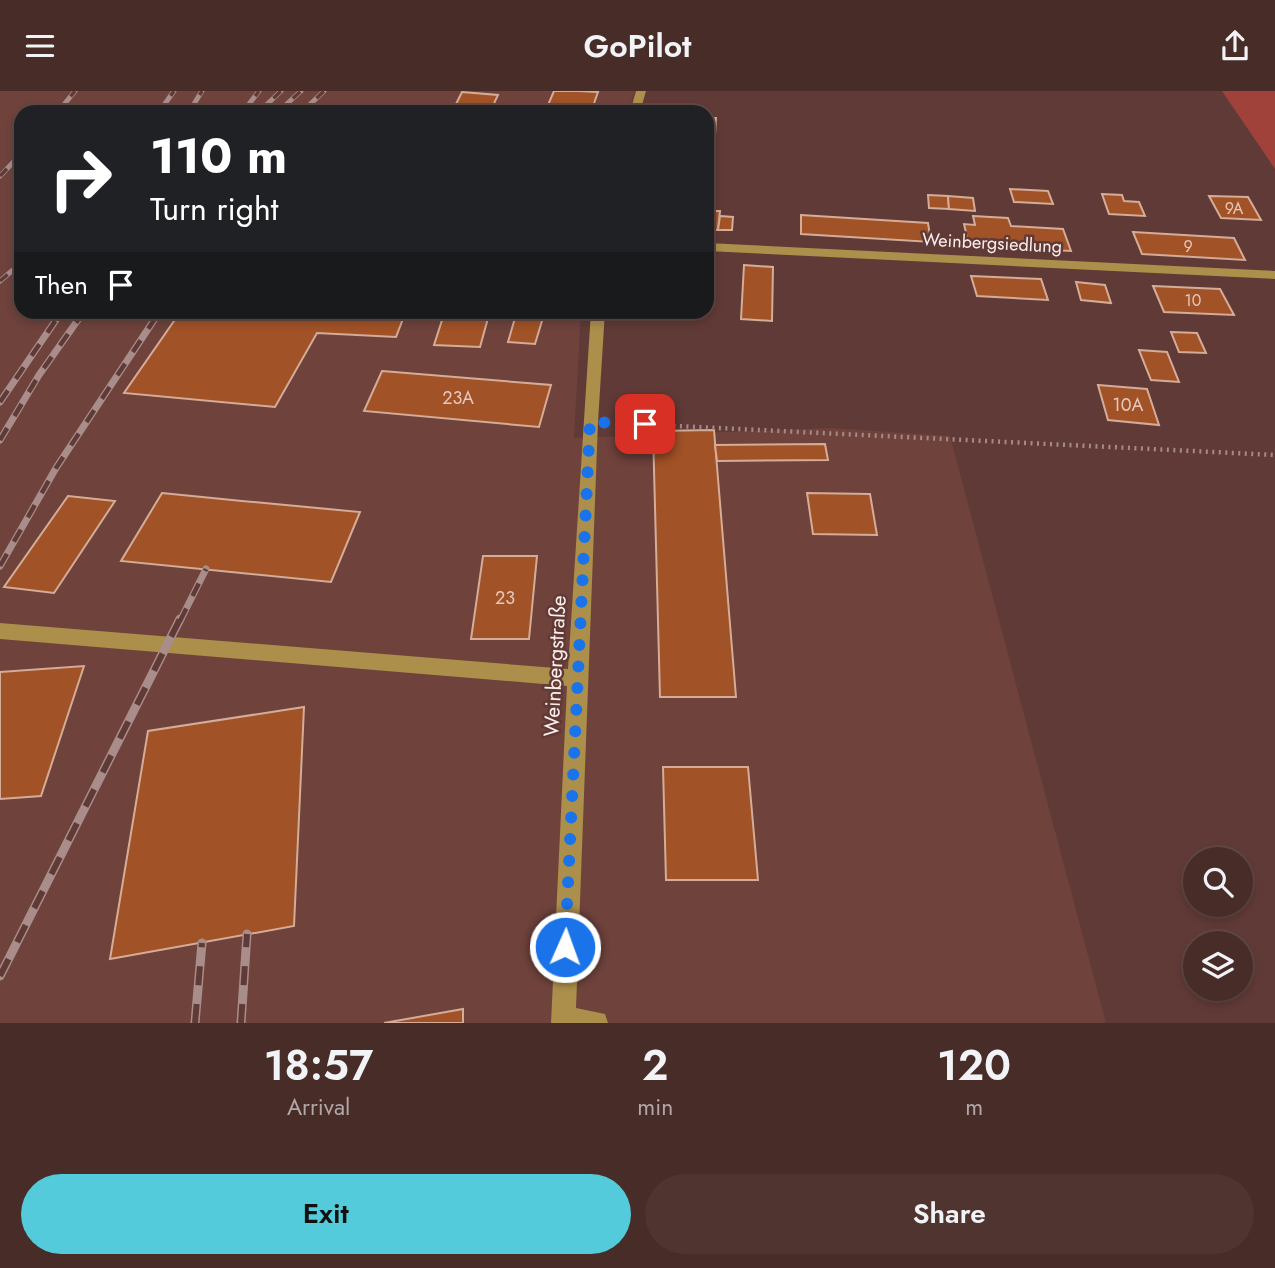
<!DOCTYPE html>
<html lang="en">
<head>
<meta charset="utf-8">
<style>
	:root { --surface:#482c28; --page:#4f3430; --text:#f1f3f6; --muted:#b1a7a8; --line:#604845; --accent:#53cbdb }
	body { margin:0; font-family:Jost,sans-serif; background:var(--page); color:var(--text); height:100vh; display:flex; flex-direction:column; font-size:26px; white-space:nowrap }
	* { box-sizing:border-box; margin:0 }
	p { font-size:23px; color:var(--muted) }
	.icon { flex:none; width:38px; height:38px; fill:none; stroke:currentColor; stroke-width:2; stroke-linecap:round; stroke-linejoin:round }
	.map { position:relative; height:932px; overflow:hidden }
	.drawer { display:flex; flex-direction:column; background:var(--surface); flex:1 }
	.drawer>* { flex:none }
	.hud { position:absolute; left:14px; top:14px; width:700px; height:214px; border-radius:21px; box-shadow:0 4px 10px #0003,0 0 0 2px var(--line); background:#202124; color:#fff; overflow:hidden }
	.controls { position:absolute; left:1183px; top:756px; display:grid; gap:14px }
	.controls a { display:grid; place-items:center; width:70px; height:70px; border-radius:50%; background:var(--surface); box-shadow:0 4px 10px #0003,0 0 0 2px var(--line); font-size:35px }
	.pin { position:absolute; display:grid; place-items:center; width:60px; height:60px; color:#fff; margin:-30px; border-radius:14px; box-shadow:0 4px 10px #0006 }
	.me { position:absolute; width:77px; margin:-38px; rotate:2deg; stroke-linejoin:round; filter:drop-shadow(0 0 5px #0008) }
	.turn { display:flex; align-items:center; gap:24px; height:147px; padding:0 21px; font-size:32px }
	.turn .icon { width:91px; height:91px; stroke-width:2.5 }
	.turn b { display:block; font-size:49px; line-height:60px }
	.then { display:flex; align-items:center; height:66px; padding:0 21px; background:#0003; gap:14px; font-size:26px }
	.eta { display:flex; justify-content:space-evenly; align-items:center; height:119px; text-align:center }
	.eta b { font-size:42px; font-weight:600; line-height:49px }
	.button { display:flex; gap:14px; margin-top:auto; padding:14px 21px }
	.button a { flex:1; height:80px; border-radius:42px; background:var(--accent); color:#111; font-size:28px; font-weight:600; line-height:80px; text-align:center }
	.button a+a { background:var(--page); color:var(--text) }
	header { display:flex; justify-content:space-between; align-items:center; height:91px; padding:0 21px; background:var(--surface); font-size:32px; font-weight:600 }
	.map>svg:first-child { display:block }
	.built { fill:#6f423c }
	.green { fill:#a1423a }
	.building { fill:#a15226; stroke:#d4ac98; stroke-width:2 }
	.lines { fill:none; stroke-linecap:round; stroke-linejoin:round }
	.path { stroke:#a68a87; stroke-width:4.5; stroke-dasharray:2 4.5; stroke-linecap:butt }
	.minor { fill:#ab8f4b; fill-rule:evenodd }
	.rail-far2-casing { stroke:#a98d8a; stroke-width:5 }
	.rail-far1-casing { stroke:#a98d8a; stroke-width:7 }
	.rail-casing { stroke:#a98d8a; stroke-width:9 }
	.rail-far2 { stroke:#603a36; stroke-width:3.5; stroke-dasharray:10; stroke-linecap:butt }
	.rail-far1 { stroke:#603a36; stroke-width:4.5; stroke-dasharray:14; stroke-linecap:butt }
	.rail { stroke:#603a36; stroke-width:6; stroke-dasharray:19; stroke-linecap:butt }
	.route { stroke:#1a73e8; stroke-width:12; stroke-dasharray:0 21.6 }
	.labels { text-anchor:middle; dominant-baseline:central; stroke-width:5; stroke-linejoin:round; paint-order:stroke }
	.far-number-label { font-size:16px; fill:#e7c8bb }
	.far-street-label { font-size:18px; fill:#feefed; stroke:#603a36 }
	.number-label { font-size:18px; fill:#e7c8bb }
	.street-label { font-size:21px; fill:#feefed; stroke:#603a36 }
</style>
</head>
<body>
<header><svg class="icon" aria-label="menu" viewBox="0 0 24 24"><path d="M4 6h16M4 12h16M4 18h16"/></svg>GoPilot<svg class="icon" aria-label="share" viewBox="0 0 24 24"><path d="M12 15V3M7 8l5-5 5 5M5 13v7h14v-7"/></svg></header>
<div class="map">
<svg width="1275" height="932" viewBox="0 0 1275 932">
	<rect width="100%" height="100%" fill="#603a36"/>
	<path class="built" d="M 0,0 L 635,0 L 628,21 L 21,21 L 21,220 L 581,221 L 574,347 L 830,337 L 950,345 L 1106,932 L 0,932 Z"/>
	<path class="green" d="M 1222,0 L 1275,0 L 1275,78 Z"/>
	<g class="building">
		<path d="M 554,0 L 579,0 L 598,1 L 591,21 L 545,21 Z"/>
		<path d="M 462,1 L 498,4 L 490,21 L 452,21 Z"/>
		<path d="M 707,27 L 716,27 L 715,44 L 707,44 Z"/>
		<path d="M 1010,98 L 1048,100 L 1053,113 L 1014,111 Z"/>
		<path d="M 1102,103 L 1122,104 L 1124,110 L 1139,111 L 1145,125 L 1109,123 Z"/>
		<path d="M 928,104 L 948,105 L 949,118 L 929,117 Z"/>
		<path d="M 948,105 L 973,107 L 975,120 L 949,118 Z"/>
		<path d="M 1209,105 L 1248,106 L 1261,129 L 1221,127 Z"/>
		<path d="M 707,120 L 720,120 L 718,139 L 707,138 Z"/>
		<path d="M 801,124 L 928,132 L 931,151 L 801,143 Z"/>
		<path d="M 720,125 L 733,126 L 732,139 L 718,139 Z"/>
		<path d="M 973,125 L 1008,127 L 1011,135 L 1063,138 L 1071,160 L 969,155 L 964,133 L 975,134 Z"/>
		<path d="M 1133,141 L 1234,147 L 1245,169 L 1142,163 Z"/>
		<path d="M 744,174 L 773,176 L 772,230 L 741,228 Z"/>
		<path d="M 971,185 L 1041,188 L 1048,209 L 977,205 Z"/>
		<path d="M 1076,191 L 1105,194 L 1111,212 L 1081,209 Z"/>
		<path d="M 1153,195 L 1220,198 L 1234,224 L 1164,221 Z"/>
		<path d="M 181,220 L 406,220 L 396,246 L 317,242 L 275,316 L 124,302 Z"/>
		<path d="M 445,220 L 490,220 L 480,256 L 434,254 Z"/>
		<path d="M 517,220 L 545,220 L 535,253 L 508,251 Z"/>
		<path d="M 1171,241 L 1197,242 L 1206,262 L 1179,261 Z"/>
		<path d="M 1139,259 L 1167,261 L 1179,291 L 1151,289 Z"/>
		<path d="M 382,280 L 551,294 L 539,336 L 364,320 Z"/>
		<path d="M 1098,294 L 1147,298 L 1159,334 L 1108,329 Z"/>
		<path d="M 714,339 L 736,606 L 660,606 L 653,340 Z"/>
		<path d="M 825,353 L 828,369 L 717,370 L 715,354 Z"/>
		<path d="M 162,402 L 242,410 L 360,421 L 331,491 L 121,470 Z"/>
		<path d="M 807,402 L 870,403 L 877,444 L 813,443 Z"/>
		<path d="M 68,405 L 115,410 L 54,502 L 4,496 Z"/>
		<path d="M 483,465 L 537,465 L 529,548 L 471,548 Z"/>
		<path d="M 84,575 L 41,705 L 0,708 L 0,581 Z"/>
		<path d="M 304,616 L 294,835 L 110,868 L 148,640 Z"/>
		<path d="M 663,676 L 748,676 L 758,789 L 666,789 Z"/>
		<path d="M 463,918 L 463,932 L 384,932 Z"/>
	</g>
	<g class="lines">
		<path class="path" d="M 615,332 L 1275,364"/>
		<g class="minor">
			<path d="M 636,0 L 646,0 L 640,21 L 630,21 Z"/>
			<path d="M 707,152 L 1275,180 L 1275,188 L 707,160 Z"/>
			<path d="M 591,220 L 605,220 L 598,331 L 576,917 L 605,923 L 608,932 L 551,932 L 567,595 L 0,548 L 0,532 L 568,578 Z"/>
		</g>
		<defs>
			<g id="rail-far2">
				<path d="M 58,21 L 75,0"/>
				<path d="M 159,21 L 174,0"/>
				<path d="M 189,21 L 202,0"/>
				<path d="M 243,21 L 259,0"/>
				<path d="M 259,21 L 281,0"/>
				<path d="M 278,21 L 301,0"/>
				<path d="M 302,21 L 324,0"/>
				<path d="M 0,85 L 21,63"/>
				<path d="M 0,190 L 21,172"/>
				<path d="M 57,228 L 62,220"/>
				<path d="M 78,228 L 84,220"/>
				<path d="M 155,228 L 160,220"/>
			</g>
			<g id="rail-far1">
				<path d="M 0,311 L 58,226"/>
				<path d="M 0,349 L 39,284 L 80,226"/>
				<path d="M 0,475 L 56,377 L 156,226"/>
				<path d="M 180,530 L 206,478"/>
			</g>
			<g id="rail">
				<path d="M 0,885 L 180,528"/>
				<path d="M 195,932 L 202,852"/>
				<path d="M 241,932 L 247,843"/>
			</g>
		</defs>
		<use href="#rail-far2" class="rail-far2-casing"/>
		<use href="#rail-far1" class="rail-far1-casing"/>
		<use href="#rail" class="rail-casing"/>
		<use href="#rail-far2" class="rail-far2"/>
		<use href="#rail-far1" class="rail-far1"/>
		<use href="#rail" class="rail"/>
	</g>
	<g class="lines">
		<path class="route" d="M 565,856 L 590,331 L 645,333"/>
	</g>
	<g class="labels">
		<g class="far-number-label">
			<text x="1234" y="117">9A</text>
			<text x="1188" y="155">9</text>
			<text x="1193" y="209">10</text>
		</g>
		<g class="far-street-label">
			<text transform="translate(992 152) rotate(3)">Weinbergsiedlung</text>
		</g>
		<g class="number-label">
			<text x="458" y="307">23A</text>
			<text x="1128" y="314">10A</text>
			<text x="505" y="507">23</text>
		</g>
		<g class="street-label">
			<text transform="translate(555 575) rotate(-87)">Weinbergstraße</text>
		</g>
	</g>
</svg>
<div class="controls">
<a><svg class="icon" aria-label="search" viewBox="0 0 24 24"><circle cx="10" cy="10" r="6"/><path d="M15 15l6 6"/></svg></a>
<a><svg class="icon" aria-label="layers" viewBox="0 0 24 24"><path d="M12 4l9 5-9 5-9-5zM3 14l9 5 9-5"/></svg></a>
</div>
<div class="pin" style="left:645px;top:333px;background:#d93025"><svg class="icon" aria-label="arrive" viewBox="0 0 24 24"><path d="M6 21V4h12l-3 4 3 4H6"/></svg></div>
<svg class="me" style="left:565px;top:856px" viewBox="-20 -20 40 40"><circle r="17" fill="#1a73e8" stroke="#fff" stroke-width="3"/><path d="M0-11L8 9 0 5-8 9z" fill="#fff"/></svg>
<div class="hud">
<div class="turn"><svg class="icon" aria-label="right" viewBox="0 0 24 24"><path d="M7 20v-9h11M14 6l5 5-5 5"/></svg><div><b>110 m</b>Turn right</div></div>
<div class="then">Then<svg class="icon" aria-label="arrive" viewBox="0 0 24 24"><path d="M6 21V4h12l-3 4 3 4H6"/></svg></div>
</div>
</div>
<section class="drawer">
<div class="eta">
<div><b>18:57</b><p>Arrival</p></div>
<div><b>2</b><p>min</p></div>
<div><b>120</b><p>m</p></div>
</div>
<div class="button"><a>Exit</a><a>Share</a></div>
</section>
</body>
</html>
